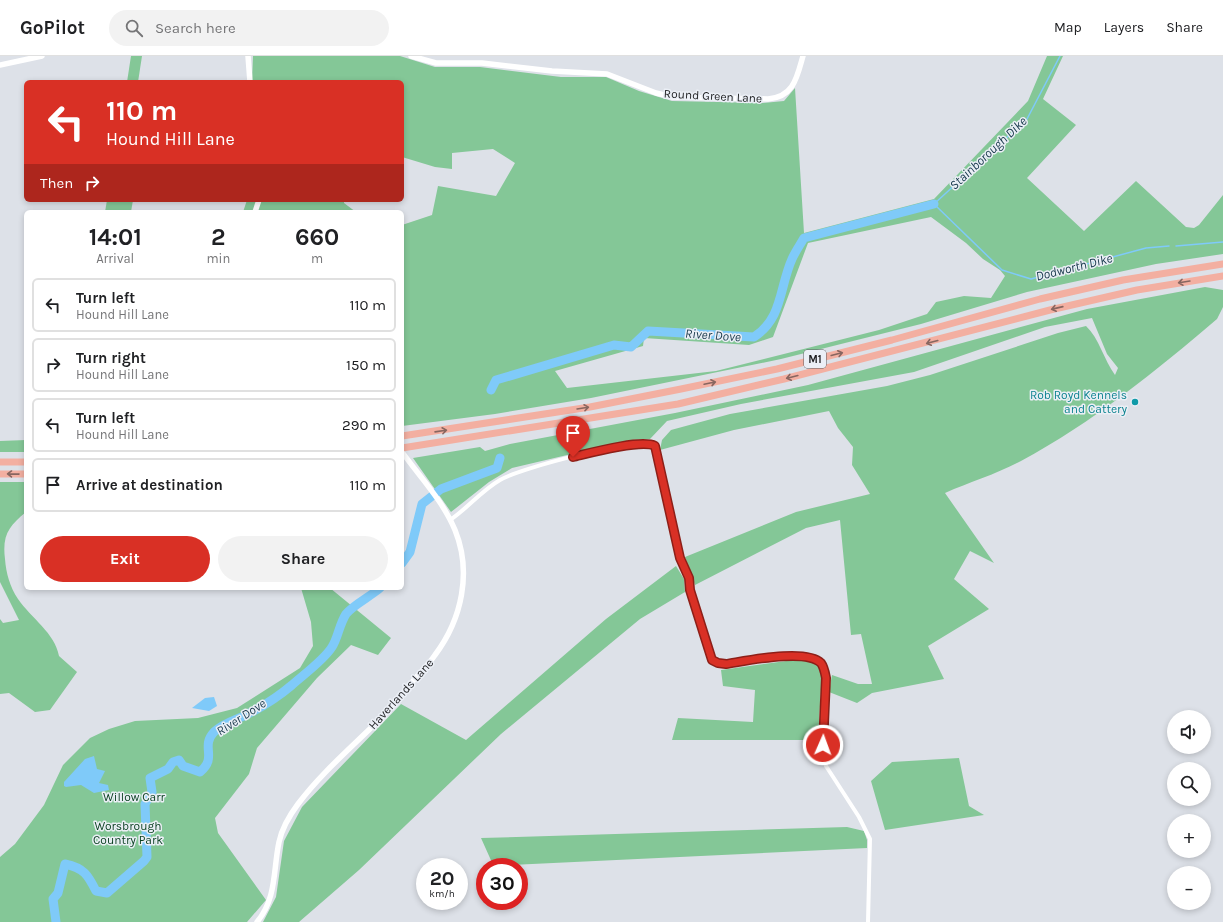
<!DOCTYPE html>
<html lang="en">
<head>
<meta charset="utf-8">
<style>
	:root { --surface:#fff; --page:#f2f2f2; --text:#202124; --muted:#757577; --line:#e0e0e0; --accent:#d93025 }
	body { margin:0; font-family:Karla,sans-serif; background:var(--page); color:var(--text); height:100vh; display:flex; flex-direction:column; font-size:15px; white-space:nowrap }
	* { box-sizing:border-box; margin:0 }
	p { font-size:13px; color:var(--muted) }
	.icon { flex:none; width:22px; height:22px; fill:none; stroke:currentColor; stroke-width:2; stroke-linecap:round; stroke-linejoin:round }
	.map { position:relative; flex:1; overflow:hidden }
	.drawer { position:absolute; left:24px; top:154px; width:380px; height:380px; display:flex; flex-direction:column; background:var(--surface); border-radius:6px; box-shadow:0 2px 6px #0003 }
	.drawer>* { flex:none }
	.guide { position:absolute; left:24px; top:24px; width:380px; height:122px; border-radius:6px; box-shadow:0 2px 6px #0003; background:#d93025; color:#fff; overflow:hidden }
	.controls { position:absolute; left:1167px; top:654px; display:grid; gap:8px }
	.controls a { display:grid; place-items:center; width:44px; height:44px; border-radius:50%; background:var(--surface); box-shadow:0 2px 6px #0003; font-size:20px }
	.speed { position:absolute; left:416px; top:802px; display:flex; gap:8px; font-size:20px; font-weight:700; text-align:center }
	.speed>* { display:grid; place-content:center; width:52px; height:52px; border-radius:50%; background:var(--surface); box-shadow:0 2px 6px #0003; line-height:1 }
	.speed small { font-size:10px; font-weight:400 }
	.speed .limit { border:6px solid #d22; background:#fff; color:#111 }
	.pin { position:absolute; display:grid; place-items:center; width:34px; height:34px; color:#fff; margin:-41px -17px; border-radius:50% 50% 50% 0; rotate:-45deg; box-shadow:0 0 4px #0007 }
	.pin .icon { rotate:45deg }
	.me { position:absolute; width:44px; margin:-22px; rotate:2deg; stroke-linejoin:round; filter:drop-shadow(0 0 3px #0008) }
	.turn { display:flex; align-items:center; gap:14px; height:84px; padding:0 16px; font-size:18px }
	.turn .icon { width:52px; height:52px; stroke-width:2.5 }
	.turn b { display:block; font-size:28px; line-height:34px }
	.then { display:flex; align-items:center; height:38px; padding:0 16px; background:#0003; gap:8px; font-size:15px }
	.eta { display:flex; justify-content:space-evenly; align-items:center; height:68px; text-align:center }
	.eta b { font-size:24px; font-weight:700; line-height:28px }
	.action { display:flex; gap:8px; margin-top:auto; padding:8px 16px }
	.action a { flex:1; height:46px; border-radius:24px; background:var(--accent); color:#fff; font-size:16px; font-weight:700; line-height:46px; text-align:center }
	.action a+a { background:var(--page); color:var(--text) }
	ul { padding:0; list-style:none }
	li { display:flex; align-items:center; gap:12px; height:54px; margin:0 8px 6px; padding:0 8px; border:2px solid var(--line); border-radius:6px }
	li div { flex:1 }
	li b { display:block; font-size:15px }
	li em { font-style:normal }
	header { display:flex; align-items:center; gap:24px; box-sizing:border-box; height:56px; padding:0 20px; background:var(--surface); border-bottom:1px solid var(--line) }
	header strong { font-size:19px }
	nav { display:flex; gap:22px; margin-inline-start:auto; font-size:14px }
	.search { width:280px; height:36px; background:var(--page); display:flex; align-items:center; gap:10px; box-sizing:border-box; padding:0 14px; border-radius:22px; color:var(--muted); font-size:15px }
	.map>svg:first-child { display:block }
	.green { fill:#84c797; fill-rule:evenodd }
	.water { fill:#7fcaf9 }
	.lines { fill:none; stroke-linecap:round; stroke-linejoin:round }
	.stream { stroke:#7fcaf9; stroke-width:1.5 }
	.river { stroke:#7fcaf9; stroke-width:9 }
	.street { stroke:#fff; stroke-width:4 }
	.secondary { stroke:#fff; stroke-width:5.5 }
	.highway { stroke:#f3afa1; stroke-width:7 }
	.oneway { stroke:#886660 }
	.route-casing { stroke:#8d1f18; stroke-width:10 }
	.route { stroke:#d93025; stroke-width:7 }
	.culture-dot { fill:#0f9aa8; stroke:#ebeff6; stroke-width:1.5 }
	.labels { text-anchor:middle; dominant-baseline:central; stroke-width:3; stroke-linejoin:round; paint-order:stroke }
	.shield { fill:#ebeff6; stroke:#5b5d60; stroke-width:1 }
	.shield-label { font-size:11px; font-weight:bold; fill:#1d1e20 }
	.street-label { font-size:12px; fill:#1d1e20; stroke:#ebeff6 }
	.culture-label { font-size:12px; fill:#0d838f; stroke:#ebeff6; text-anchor:end }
	.park-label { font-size:12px; fill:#083f1f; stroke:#ebeff6 }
	.water-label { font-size:13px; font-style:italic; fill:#18394c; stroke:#ebeff6 }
</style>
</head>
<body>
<header>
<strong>GoPilot</strong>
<div class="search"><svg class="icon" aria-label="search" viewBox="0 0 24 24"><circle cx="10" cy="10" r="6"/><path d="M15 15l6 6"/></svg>Search here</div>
<nav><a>Map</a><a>Layers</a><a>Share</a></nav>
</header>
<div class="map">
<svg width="1223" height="866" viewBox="0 0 1223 866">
	<rect width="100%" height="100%" fill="#dde1e8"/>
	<g class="green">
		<path d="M 131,0 L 142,0 L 138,26 L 127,26 Z"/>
		<path d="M 253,0 L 400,0 L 435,11 L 480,11 L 561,21 L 606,21 L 639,35 L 672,45 L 763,47 L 784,45 L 795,32 L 804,177 L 934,143 L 1028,45 L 1047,0 L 1063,0 L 1043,43 L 1076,69 L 1027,122 L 1084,175 L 1136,125 L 1186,171 L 1194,172 L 1199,169 L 1223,139 L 1223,198 L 1156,208 L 1027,236 L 921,268 L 781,303 L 591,342 L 495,358 L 402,370 L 402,169 L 432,159 L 438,130 L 496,140 L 515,107 L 493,93 L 452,97 L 452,113 L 435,111 L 402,101 L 402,26 L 252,26 ZM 931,161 L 966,187 L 983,203 L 1000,214 L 1005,220 L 991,242 L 964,240 L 936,246 L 927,258 L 879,274 L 716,315 L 567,332 L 555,315 L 643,290 L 644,282 L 749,289 L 773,281 L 808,187 Z"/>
		<path d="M 107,144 L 133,144 L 131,156 L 105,156 Z"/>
		<path d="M 247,144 L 344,144 L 344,147 L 356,156 L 243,156 Z"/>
		<path d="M 1205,231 L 1223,234 L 1223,251 L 1217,263 C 1156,315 1092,367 1021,405 C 997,418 970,426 945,437 L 994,507 L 970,495 L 954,523 L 989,553 L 928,590 L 944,623 L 872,637 L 857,647 L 829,636 L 832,619 L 858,628 L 872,628 L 861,578 L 851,579 L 840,464 L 806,472 L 695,529 L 685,501 L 796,456 L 870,438 L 852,409 L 853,391 L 838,372 L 829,355 L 734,374 L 660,394 L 662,384 L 671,374 L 730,358 L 887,330 L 930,319 L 1058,277 L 1086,270 C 1099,282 1104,304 1115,319 L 1118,312 L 1107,298 L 1092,262 L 1045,271 L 914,316 L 741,348 L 667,365 L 650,383 L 631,384 L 512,412 L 489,426 L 451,456 L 413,402 L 480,391 L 485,395 L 510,388 L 675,357 L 808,329 L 1087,253 Z"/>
		<path d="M 26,384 L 26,396 L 0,396 L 0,385 Z"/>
		<path d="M 0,426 L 26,426 L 26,456 C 9,470 2,479 5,503 C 6,517 10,531 18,543 C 31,562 55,577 59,600 L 77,616 L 50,654 L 35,656 L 9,637 L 0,638 L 0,563 L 3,567 L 19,564 L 0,526 Z"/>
		<path d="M 676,510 L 684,523 L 685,536 L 640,563 L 501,678 L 359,814 L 299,866 L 263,866 L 276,841 L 284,785 L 302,751 L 401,648 L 466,684 L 606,563 Z"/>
		<path d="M 301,532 L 330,532 L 391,582 L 378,599 L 351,589 L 317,622 L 257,692 L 249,718 L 215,762 L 218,777 L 266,844 L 247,866 L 0,866 L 0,801 L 15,788 L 44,749 L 63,709 L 90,682 L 109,673 L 135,665 L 198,662 L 237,652 L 300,612 L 313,590 L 311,566 Z"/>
		<path d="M 801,603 L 817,608 L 822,616 L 818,684 L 672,684 L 678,662 L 753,666 L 755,634 L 723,630 L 721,614 Z"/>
		<path d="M 959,702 L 969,750 L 984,759 L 885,774 L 871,725 L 892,706 Z"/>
		<path d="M 847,771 L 864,775 L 867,784 L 867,792 L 511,809 L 507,811 L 494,811 L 481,782 Z"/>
	</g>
	<g class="water">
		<path d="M 214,641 L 217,650 L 209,655 L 192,652 L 205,642 Z"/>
		<path d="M 94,700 L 97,713 L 105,715 L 99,727 L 108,729 L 109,734 L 94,737 L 81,729 L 66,731 L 64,730 L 64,726 L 85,703 Z"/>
	</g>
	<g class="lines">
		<g class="stream">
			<path d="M 1060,0 L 1027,63 L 934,148 L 1002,214 L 1031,223 L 1146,192 L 1169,190"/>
			<path d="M 1176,190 L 1223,186"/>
		</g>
		<g class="river">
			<path d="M 491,334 L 496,324 L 614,289 L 631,291 L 648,275 L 754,281 C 783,262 779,232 792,203 C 795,196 800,189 804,182 L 934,148"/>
			<path d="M 402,507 L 410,496 L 422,448 L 441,433 L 497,412 L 500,402"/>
			<path d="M 56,866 L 53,843 L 58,837 L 65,808 C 84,812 88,819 96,835 L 107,837 L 144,805 L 147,801 L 145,748 L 152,736 L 150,722 L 168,713 L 173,706 L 179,704 L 183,710 L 200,716 C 218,701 200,691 214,676 C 223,667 236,664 246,659 C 262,651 279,640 292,629 C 303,619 324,604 332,591 C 338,582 339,569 346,558 C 353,549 371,540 380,532"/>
		</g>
		<path class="street" d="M 450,464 C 468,452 481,435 500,424 C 520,412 637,381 655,390 L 680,501 L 689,522 L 690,534 L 712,604 L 717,607 L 726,608 C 746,605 805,592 821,607 C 824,611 825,616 826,622 L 823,689 L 826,710 L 859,761 L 870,783 L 868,866"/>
		<g class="secondary">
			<path d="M 248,0 L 250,26"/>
			<path d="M 411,0 L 436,7 L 482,7 L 552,15 L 607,18 L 656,37 L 673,41 L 768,43 C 794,41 797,21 803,0"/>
			<path d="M 0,9 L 42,0"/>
			<path d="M 255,156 L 259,144"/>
			<path d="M 257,866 C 277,842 273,814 279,786 C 282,772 289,760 298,748 C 321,717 352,691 380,663 C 392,651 402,638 413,625 C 421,616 429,608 435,599 C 462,563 472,516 455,474 C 443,445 420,421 402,396"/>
		</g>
		<g class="highway">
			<path d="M 402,380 L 590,351 L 681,333 L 777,313 L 892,284 L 1040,243 L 1123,224 L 1223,208"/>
			<path d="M 402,392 L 678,348 L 784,323 L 1050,254 L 1137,234 L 1223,220"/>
			<path d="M 0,406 L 26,406"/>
			<path d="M 0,418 L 26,418"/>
		</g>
	</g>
	<defs><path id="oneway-shaft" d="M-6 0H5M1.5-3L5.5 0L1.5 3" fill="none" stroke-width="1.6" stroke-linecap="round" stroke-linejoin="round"/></defs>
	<g class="oneway">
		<use href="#oneway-shaft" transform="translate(1184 226) rotate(171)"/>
		<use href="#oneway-shaft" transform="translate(1057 252) rotate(167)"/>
		<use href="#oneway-shaft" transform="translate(932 286) rotate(165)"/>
		<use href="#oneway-shaft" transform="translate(837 298) rotate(-14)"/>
		<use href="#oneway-shaft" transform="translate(792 321) rotate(166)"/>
		<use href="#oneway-shaft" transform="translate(710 327) rotate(-12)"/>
		<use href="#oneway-shaft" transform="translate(583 352) rotate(-9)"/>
		<use href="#oneway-shaft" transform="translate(441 375) rotate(-8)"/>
		<use href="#oneway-shaft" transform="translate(13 418) rotate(-179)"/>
	</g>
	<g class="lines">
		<defs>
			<path id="route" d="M 573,401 C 590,397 641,383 655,390 L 680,502 L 689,522 L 690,534 L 712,604 L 718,607 L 726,608 C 746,605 806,592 821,607 C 824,611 825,617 826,622 L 823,689"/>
		</defs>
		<use href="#route" class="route-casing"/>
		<use href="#route" class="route"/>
	</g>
	<circle class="culture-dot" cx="1135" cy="346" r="4"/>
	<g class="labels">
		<rect class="shield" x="804" y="294" width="22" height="18" rx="3"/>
		<g class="shield-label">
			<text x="815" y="303">M1</text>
		</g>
		<g class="street-label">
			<text transform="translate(713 40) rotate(3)">Round Green Lane</text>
			<text transform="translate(401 638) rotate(-48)">Haverlands Lane</text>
		</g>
		<g class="culture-label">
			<text x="1127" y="339">Rob Royd Kennels<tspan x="1127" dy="14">and Cattery</tspan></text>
		</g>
		<g class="park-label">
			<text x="134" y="741">Willow Carr</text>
			<text x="128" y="770">Worsbrough<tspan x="128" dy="14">Country Park</tspan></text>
		</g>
		<g class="water-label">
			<text transform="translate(988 97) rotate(-43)">Stainborough Dike</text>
			<text transform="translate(1074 211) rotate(-14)">Dodworth Dike</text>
			<text transform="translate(713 279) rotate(4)">River Dove</text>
			<text transform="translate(241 661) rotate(-33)">River Dove</text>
		</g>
	</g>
</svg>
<div class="controls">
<a><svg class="icon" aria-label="sound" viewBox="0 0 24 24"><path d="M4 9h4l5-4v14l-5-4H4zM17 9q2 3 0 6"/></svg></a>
<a><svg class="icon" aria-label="search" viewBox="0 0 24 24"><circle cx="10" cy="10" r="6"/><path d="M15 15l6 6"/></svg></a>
<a>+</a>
<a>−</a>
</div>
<div class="speed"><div>20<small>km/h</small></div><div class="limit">30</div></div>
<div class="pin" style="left:573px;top:401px;background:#d93025"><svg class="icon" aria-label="arrive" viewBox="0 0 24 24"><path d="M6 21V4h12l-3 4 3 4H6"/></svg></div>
<svg class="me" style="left:823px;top:689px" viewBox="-20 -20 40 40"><circle r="17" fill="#d93025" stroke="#fff" stroke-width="3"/><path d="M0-11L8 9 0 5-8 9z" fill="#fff"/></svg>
<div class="guide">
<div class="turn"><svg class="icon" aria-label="left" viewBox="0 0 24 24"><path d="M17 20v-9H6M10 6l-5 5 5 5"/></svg><div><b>110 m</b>Hound Hill Lane</div></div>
<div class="then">Then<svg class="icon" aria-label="right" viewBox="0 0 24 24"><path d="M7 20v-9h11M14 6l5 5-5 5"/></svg></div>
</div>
<section class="drawer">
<div class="eta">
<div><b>14:01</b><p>Arrival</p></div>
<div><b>2</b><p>min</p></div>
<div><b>660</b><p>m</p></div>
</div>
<ul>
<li><svg class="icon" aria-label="left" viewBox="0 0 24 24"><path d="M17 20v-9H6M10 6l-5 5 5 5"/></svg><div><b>Turn left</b><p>Hound Hill Lane</p></div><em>110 m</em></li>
<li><svg class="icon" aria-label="right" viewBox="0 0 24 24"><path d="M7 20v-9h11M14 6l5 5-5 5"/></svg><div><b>Turn right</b><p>Hound Hill Lane</p></div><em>150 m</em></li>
<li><svg class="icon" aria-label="left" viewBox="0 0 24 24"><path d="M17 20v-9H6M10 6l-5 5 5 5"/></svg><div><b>Turn left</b><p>Hound Hill Lane</p></div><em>290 m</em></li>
<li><svg class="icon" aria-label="arrive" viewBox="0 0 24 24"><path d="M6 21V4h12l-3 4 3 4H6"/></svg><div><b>Arrive at destination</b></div><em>110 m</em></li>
</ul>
<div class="action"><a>Exit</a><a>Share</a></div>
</section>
</div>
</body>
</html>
